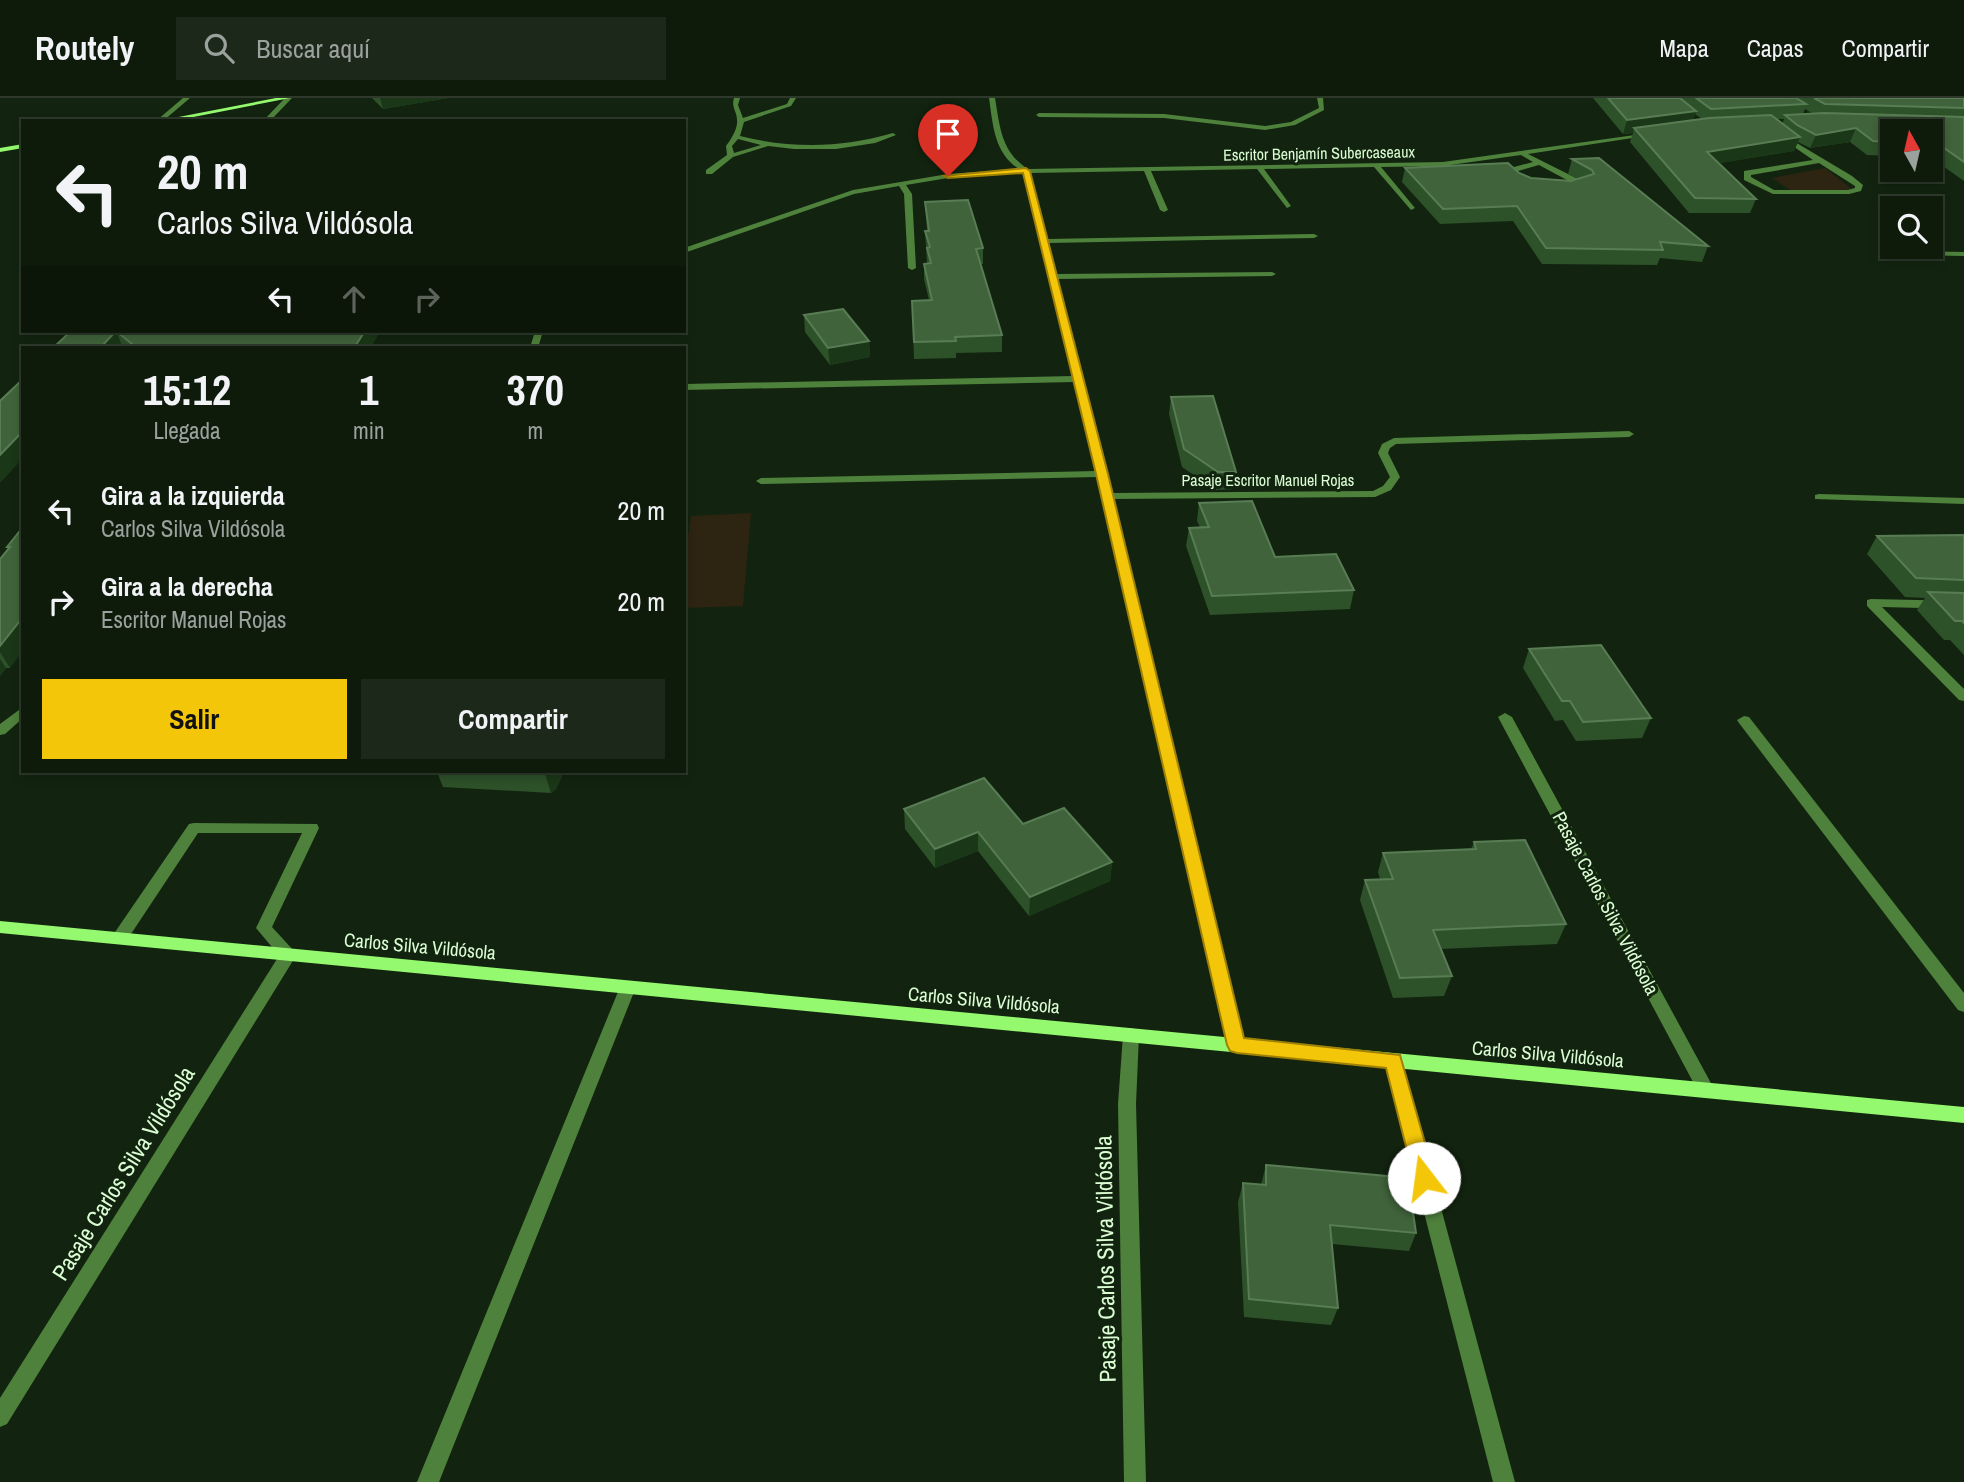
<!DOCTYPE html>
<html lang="es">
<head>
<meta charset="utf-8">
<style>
	:root { --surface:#0e1b0b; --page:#1c2819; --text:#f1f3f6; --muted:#9ba19d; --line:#2e392c; --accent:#f3c609 }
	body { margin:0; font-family:"Archivo Narrow",sans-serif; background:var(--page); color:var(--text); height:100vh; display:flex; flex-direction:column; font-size:26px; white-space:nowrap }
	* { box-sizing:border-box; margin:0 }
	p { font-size:23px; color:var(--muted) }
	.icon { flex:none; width:38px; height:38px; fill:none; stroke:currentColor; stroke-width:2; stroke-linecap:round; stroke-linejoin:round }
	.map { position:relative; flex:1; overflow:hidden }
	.sheet { position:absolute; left:21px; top:248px; width:665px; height:427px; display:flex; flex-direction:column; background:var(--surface); border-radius:0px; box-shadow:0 4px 10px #0003,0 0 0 2px var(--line) }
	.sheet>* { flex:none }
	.banner { position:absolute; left:21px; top:21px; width:665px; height:214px; border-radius:0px; box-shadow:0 4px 10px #0003,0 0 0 2px var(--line); background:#0e1b0b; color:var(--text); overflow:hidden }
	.needle { width:46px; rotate:352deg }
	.tools { position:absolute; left:1880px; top:21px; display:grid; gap:14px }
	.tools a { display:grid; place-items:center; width:63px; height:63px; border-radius:0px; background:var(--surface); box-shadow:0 4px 10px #0003,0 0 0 2px var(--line); font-size:35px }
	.pin { position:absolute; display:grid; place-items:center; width:60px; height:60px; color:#fff; margin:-72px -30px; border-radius:50% 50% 50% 0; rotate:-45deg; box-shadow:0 0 7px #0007 }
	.pin .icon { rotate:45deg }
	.me { position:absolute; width:77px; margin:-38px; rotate:345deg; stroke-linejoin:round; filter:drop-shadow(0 0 5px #0008) }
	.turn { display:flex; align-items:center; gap:24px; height:147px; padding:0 21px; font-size:32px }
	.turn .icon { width:91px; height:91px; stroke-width:2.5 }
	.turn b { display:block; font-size:49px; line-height:60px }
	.lanes { display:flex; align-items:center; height:66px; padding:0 21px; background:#0003; justify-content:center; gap:35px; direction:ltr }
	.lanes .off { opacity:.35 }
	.eta { display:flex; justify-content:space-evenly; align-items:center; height:119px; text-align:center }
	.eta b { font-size:42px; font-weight:700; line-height:49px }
	.cta { display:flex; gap:14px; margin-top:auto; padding:14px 21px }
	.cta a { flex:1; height:80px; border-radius:0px; background:var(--accent); color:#111; font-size:28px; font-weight:700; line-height:80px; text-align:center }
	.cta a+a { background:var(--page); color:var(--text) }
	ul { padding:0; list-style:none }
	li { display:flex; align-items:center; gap:21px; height:91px; padding:0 21px }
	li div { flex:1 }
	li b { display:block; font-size:26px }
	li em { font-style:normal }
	header { display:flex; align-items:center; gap:42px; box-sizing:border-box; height:98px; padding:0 35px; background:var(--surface); border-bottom:2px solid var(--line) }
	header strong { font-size:33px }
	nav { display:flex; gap:38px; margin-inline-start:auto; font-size:24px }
	.search { width:490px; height:63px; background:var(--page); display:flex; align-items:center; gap:18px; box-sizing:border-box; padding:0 24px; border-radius:0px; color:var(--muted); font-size:26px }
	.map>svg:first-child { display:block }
	.green { fill:#2d2412 }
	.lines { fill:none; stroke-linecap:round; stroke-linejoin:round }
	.lane { fill:#4e813c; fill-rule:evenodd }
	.street { fill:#4e813c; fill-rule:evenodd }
	.secondary { fill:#94f96e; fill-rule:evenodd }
	.wall { fill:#2d5129; fill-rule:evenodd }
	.shaded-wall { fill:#1a3717 }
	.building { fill:#40633b; stroke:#587c53; stroke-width:2 }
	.route { fill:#f3c609; stroke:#9e8106; stroke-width:2 }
	.labels { text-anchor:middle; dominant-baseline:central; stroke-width:6; stroke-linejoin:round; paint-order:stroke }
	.far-street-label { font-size:16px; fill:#dbfdd3; stroke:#12240f }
	.street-label { font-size:19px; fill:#dbfdd3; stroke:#12240f }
	.near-street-label { font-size:23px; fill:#dbfdd3; stroke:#12240f }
</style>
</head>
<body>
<header>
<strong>Routely</strong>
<div class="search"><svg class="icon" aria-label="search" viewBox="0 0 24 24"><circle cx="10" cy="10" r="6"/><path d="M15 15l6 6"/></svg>Buscar aquí</div>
<nav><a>Mapa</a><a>Capas</a><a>Compartir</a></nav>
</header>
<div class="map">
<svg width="1964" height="1384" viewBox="0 0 1964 1384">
	<rect width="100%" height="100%" fill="#12240f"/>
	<g class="green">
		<path d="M 1825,70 L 1854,93 L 1790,92 L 1772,80 Z"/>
		<path d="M 751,415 L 743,508 L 684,510 L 684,465 L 691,418 Z"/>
	</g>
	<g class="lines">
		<g class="lane">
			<path d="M 1317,0 L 1323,0 L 1324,12 L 1295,27 L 1265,32 L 1164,20 L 1039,19 L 1036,17 L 1039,15 L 1164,16 L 1265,28 L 1291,24 L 1319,10 Z"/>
			<path d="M 1911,153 L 1964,154 L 1964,158 L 1908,157 L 1907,155 Z"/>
			<path d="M 535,233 L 543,233 L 538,250 L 530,250 Z"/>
			<path d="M 194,725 L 317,726 L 319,730 L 272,829 L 294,853 L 296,857 L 294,861 L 288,863 L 282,861 L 256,830 L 302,735 L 198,735 L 125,845 L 113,845 L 111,841 L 113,837 L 189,726 Z"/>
		</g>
		<g class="street">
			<path d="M 183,0 L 190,0 L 163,23 L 156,23 Z"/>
			<path d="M 285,0 L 292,0 L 270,23 L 263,23 Z"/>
			<path d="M 734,0 L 740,0 L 738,7 L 743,20 L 787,6 L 790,0 L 796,0 L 791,8 L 744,24 L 740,38 C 792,51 842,50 893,35 L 896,37 L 875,45 L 836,51 L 794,51 L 768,48 L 733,59 L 712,76 L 706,76 L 706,72 L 727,57 L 726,48 C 731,41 738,31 737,22 C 737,13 731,10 734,0 ZM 738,41 L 761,47 L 734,55 L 732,48 Z"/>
			<path d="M 989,0 L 995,0 C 1000,29 1001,54 1028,71 L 1443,64 L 1649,35 L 1652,37 L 1528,56 L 1584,84 L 1587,89 L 1580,93 L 1576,91 L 1578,88 L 1539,67 L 1511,75 L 1517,81 L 1510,83 L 1503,72 L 1533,64 L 1521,57 L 1443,68 L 1381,69 L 1415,110 L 1411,112 L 1374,69 L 1264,71 L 1291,108 L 1287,110 L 1257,71 L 1151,73 L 1168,112 L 1164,114 L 1160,112 L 1144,73 L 1030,75 L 1048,141 L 1314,136 L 1318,138 L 1314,140 L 1049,145 L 1057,176 L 1272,174 L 1276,176 L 1272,178 L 1058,181 L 1112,395 L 1373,393 L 1383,388 L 1390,379 L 1378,355 L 1382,346 L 1394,340 L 1629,333 L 1634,336 L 1629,339 L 1396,346 L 1390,350 L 1388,355 L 1400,379 L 1391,392 L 1375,399 L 1113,401 L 1245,947 L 1243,952 L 1237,954 L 1231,952 L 1229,947 L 1097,379 L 761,386 L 756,383 L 761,380 L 1096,373 L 1074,284 L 684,292 L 685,286 L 1073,278 L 1023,75 L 948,80 L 906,87 L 912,96 L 916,170 L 912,172 L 908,170 L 904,96 L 899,88 L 854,96 L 684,155 L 684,150 L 853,92 L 948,76 L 1019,71 C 994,55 993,27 989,0 Z"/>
			<path d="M 1780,35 L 1852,78 L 1863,87 L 1861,93 L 1849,96 L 1773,96 L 1744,82 L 1744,73 L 1813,62 L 1777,37 ZM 1819,65 L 1855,88 L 1855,90 L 1848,92 L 1774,92 L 1751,79 L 1751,77 Z"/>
			<path d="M 1819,396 L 1964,400 L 1964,406 L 1815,401 L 1815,397 Z"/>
			<path d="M 1871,501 L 1964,503 L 1964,511 L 1882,509 L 1964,591 L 1964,603 L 1959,602 L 1867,508 L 1867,502 Z"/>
			<path d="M 23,609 L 23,620 L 5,636 L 0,637 L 0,626 Z"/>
			<path d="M 1505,615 L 1512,619 L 1712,987 L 1715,992 L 1712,997 L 1706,999 L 1700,997 L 1498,619 Z"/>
			<path d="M 1744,618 L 1749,619 L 1964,895 L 1964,914 L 1958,912 L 1739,625 L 1737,622 Z"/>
			<path d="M 288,851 L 294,853 L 296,857 L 294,861 L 7,1326 L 0,1329 L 0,1300 L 282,853 Z"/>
			<path d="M 628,883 L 634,884 L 636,889 L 439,1384 L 417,1384 L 620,889 L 622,884 Z"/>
			<path d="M 1131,930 L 1137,932 L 1139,937 L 1136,1006 L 1146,1384 L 1124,1384 L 1118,1006 L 1123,937 L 1125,932 Z"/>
			<path d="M 1393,955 L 1399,957 L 1401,962 L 1515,1384 L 1493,1384 L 1385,962 L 1387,957 Z"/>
		</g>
		<g class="secondary">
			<path d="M 276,0 L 290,0 L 173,23 L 158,23 Z"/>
			<path d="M 23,46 L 23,50 L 0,54 L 0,50 Z"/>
			<path d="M 0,823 L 1964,1009 L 1964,1025 L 0,835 Z"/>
		</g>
	</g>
	<g class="wall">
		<path d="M 372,0 L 448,0 L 383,11 Z"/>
		<path d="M 1593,0 L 1964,0 L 1964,83 L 1930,59 L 1930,33 L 1892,33 L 1892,58 L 1867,57 L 1850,44 L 1810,50 L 1798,44 L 1794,53 L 1719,65 L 1756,101 L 1750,115 L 1689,115 L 1630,44 L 1633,35 L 1623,36 ZM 1805,11 L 1813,16 L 1803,16 ZM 1695,16 L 1702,21 L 1693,22 ZM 1776,21 L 1784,21 L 1782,26 Z"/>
		<path d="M 1599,60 L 1708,148 L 1702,164 L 1660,160 L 1657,167 L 1542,166 L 1513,123 L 1440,126 L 1402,84 L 1405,70 L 1519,75 L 1531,80 L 1571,83 L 1578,81 L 1568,76 L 1572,61 Z"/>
		<path d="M 925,104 L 983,150 L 983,166 L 981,166 L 1002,237 L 1002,254 L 956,255 L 956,260 L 914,261 L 912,203 L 929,202 L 924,181 L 924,166 L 927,165 L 925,133 L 927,133 Z"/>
		<path d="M 804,217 L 869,243 L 870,259 L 830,267 L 805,234 Z"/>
		<path d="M 71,233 L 380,233 L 370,250 L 53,250 Z"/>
		<path d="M 1171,299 L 1236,374 L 1234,391 L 1216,392 L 1182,369 L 1169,316 Z"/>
		<path d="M 1199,405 L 1275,459 L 1354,492 L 1350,511 L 1210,517 L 1186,448 L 1189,430 L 1200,429 L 1197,423 Z"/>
		<path d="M 23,429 L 10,570 L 6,570 L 0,578 L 0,461 L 8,451 L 7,449 Z"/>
		<path d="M 1964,437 L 1964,557 L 1950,542 L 1944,542 L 1917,512 L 1925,500 L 1905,499 L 1867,456 L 1877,438 Z"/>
		<path d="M 1529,551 L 1651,620 L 1642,640 L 1576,643 L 1563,622 L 1555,623 L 1523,570 Z"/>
		<path d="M 437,674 L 564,674 L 556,691 L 551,695 L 443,689 Z"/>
		<path d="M 904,711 L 1023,726 L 1112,764 L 1110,783 L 1029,818 L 978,753 L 935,770 L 905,731 Z"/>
		<path d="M 1474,744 L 1566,826 L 1557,846 L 1441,851 L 1452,878 L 1444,898 L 1393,900 L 1360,802 L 1365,782 L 1380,781 L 1378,774 L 1383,755 L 1471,751 Z"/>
		<path d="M 1266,1067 L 1416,1135 L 1409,1153 L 1332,1146 L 1338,1210 L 1331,1227 L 1244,1219 L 1238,1104 L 1243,1085 L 1261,1087 Z"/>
	</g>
	<g class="shaded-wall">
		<path d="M 380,0 L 448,0 L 383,11 Z"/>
		<path d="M 1696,13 L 1692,26 L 1634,30 L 1633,35 L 1623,36 L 1627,22 Z"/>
		<path d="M 1856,30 L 1850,44 L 1810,50 L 1816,37 Z"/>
		<path d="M 1800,39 L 1794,53 L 1703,68 L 1707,54 Z"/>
		<path d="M 116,233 L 123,250 L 100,250 Z"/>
		<path d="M 154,233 L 174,233 L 161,248 L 154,235 Z"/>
		<path d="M 282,233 L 297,233 L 287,250 L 280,235 Z"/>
		<path d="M 365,233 L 380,233 L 370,250 L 354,250 Z"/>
		<path d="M 869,243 L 870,259 L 830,267 L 828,250 Z"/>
		<path d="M 23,333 L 23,360 L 0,385 L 0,357 Z"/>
		<path d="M 23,519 L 23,553 L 10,570 L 0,554 L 0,548 Z"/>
		<path d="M 0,561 L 6,570 L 0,578 Z"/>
		<path d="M 548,674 L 564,674 L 556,691 L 551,695 L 545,676 Z"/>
		<path d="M 978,734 L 978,753 L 935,770 L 935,751 Z"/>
		<path d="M 1112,764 L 1110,783 L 1029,818 L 1030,799 Z"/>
	</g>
	<g class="building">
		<path d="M 1608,0 L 1680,0 L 1696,13 L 1627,22 Z"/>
		<path d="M 1696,0 L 1796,0 L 1806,6 L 1711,11 Z"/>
		<path d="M 1814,0 L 1964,0 L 1964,10 L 1825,6 Z"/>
		<path d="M 1824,15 L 1964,19 L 1964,64 L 1937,45 L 1930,45 L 1930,33 L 1892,33 L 1892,44 L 1873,43 L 1856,30 L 1816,37 L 1797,27 L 1785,17 Z"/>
		<path d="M 1771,17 L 1800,39 L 1707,54 L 1756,101 L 1695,100 L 1634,30 L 1709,20 Z"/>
		<path d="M 1599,60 L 1708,148 L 1660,144 L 1663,152 L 1546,150 L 1517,108 L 1443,111 L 1405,70 L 1508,65 L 1519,75 L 1531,80 L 1571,83 L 1594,76 L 1592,72 L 1572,61 Z"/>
		<path d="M 968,102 L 983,150 L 976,151 L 1002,237 L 955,239 L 956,243 L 914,244 L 912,203 L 932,202 L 924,166 L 931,165 L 927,150 L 930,149 L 925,133 L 929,133 L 925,104 Z"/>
		<path d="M 843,211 L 869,243 L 828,250 L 804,217 Z"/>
		<path d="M 71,233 L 154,233 L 154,235 L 167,235 L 169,233 L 282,233 L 280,235 L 292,235 L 294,233 L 365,233 L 354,250 L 137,250 L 116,233 L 100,250 L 53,250 Z"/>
		<path d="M 23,281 L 23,333 L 0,357 L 0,303 Z"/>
		<path d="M 1213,298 L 1236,374 L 1218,374 L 1184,351 L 1171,299 Z"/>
		<path d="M 1252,403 L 1275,459 L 1336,456 L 1354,492 L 1212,498 L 1189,430 L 1209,429 L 1199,405 Z"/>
		<path d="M 23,429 L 23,519 L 0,548 L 0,461 L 10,449 L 7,449 Z"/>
		<path d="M 1964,437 L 1964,482 L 1916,480 L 1877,438 Z"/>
		<path d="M 1928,494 L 1964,495 L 1964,525 L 1962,523 L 1955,523 Z"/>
		<path d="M 1601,547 L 1651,620 L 1583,624 L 1570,603 L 1562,603 L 1529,551 Z"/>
		<path d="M 514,674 L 548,674 L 545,676 Z"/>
		<path d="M 984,680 L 1023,726 L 1064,710 L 1112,764 L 1030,799 L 978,734 L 935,751 L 904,711 Z"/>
		<path d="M 1525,742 L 1566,826 L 1433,832 L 1452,878 L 1400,880 L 1365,782 L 1393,781 L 1383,755 L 1476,751 L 1474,744 Z"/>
		<path d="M 1266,1067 L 1408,1080 L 1416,1135 L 1330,1127 L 1338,1210 L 1249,1201 L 1243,1085 L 1266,1087 Z"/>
	</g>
	<path class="route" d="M 1026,70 L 1030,73 L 1108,376 L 1244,940 L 1400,957 L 1435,1080 L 1432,1086 L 1424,1089 L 1417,1086 L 1414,1080 L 1386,970 L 1237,955 L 1230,953 L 1227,947 L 1096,376 L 1023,75 L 948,80 L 944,78 Z"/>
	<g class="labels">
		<g class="far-street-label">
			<text transform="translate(1319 55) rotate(-1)">Escritor Benjamín Subercaseaux</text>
			<text x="1268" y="382">Pasaje Escritor Manuel Rojas</text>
		</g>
		<g class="street-label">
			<text transform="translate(1606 805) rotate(62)">Pasaje Carlos Silva Vildósola</text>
			<text transform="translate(420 848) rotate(5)">Carlos Silva Vildósola</text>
			<text transform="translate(984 902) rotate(5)">Carlos Silva Vildósola</text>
			<text transform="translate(1548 956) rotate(5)">Carlos Silva Vildósola</text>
		</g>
		<g class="near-street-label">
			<text transform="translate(123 1075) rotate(-58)">Pasaje Carlos Silva Vildósola</text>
			<text transform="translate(1105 1161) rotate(-91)">Pasaje Carlos Silva Vildósola</text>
		</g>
	</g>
</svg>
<div class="tools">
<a><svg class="needle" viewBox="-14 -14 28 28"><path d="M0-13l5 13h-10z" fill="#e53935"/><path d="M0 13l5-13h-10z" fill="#9ba19d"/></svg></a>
<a><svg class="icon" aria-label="search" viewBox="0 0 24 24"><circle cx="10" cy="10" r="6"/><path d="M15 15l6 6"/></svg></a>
</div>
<div class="pin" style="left:948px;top:78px;background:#d93025"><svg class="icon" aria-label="arrive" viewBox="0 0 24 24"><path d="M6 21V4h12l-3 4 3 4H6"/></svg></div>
<svg class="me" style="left:1424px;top:1080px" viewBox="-20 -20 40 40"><circle r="19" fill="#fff"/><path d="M0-13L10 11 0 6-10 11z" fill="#f3c609"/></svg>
<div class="banner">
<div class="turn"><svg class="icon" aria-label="left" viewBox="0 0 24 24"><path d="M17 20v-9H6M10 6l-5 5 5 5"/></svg><div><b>20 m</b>Carlos Silva Vildósola</div></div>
<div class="lanes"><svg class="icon" aria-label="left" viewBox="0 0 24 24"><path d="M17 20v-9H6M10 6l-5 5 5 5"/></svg><svg class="icon off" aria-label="ahead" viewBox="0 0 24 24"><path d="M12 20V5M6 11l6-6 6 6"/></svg><svg class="icon off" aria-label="right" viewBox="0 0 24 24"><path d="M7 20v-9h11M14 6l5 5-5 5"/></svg></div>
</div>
<section class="sheet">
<div class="eta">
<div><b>15:12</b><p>Llegada</p></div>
<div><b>1</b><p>min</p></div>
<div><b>370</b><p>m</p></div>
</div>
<ul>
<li><svg class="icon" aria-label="left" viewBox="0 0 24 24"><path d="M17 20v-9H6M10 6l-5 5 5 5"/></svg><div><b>Gira a la izquierda</b><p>Carlos Silva Vildósola</p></div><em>20 m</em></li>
<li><svg class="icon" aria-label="right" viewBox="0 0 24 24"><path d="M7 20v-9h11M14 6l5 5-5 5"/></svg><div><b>Gira a la derecha</b><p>Escritor Manuel Rojas</p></div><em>20 m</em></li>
</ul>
<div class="cta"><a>Salir</a><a>Compartir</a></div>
</section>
</div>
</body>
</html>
